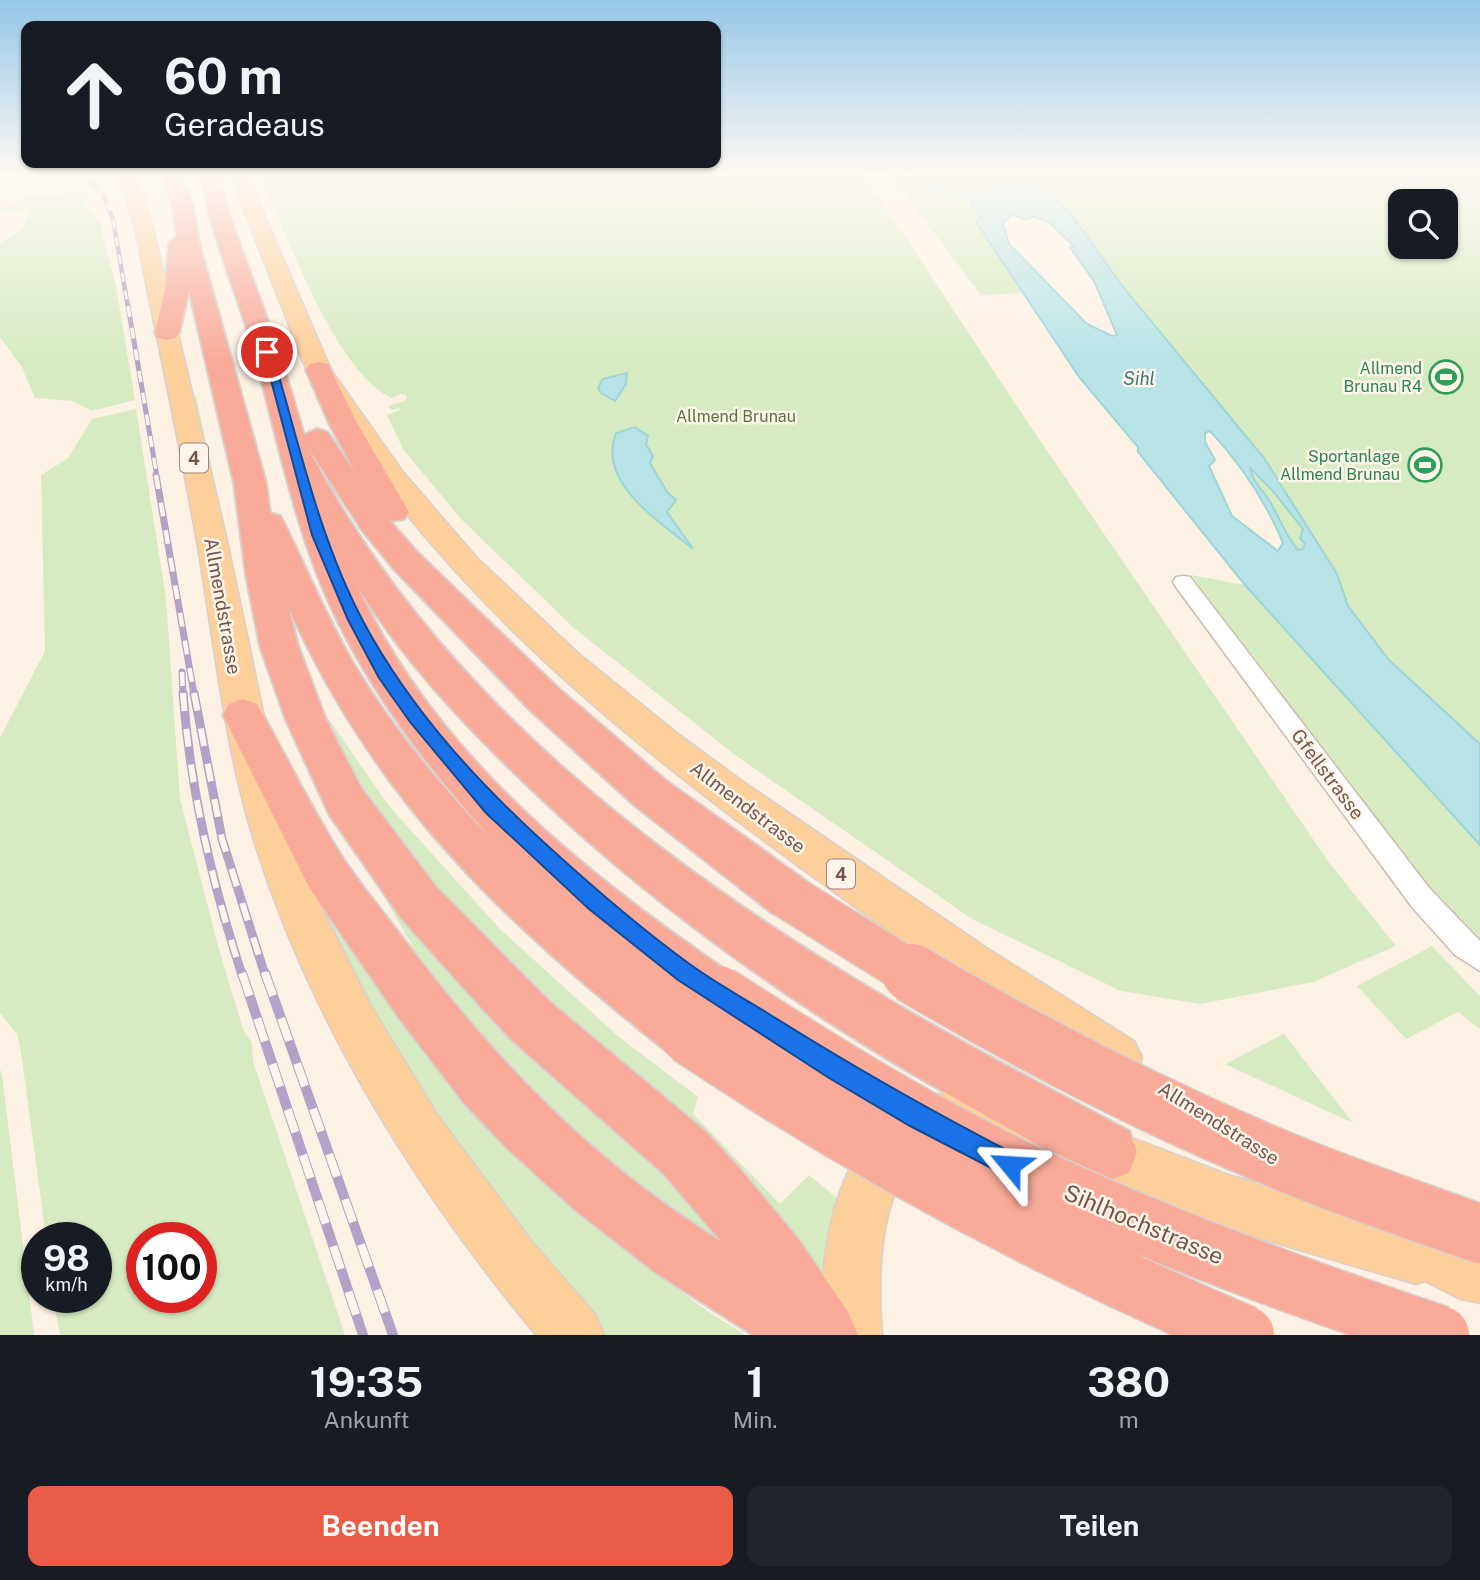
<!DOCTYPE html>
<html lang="de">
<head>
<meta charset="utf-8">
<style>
	:root { --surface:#171b24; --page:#20242c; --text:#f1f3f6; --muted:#9ea1a6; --accent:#ea5c45 }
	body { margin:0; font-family:"Public Sans",sans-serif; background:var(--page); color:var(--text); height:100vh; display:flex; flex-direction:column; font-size:26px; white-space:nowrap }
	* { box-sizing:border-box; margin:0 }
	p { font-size:23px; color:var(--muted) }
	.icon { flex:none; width:38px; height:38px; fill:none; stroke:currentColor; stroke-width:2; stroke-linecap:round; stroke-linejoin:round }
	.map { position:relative; height:1335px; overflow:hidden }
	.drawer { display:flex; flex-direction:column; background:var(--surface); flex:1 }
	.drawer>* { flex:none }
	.hud { position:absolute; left:21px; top:21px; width:700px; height:147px; border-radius:14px; box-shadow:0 2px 5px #0004; background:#171b24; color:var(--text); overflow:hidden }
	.tools { position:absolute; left:1388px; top:189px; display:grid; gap:14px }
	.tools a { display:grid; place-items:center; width:70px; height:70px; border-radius:14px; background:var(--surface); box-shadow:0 2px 5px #0004; font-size:35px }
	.speed { position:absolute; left:21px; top:1222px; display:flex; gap:14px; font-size:35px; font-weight:700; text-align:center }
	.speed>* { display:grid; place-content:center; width:91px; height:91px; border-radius:50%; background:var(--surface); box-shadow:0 2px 5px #0004; line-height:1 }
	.speed small { font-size:18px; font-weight:400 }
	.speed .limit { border:10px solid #d22; background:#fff; color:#111 }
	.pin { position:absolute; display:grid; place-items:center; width:60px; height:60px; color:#fff; margin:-30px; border:4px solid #fff; border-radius:50%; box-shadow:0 2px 7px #0007 }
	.me { position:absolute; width:77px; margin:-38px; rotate:297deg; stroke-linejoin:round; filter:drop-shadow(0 0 5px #0008) }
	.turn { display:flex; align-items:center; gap:24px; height:147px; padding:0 28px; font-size:32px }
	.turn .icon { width:91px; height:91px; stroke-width:2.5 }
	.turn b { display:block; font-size:49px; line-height:60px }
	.eta { display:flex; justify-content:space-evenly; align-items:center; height:119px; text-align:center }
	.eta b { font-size:42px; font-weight:700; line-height:49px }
	.button { display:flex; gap:14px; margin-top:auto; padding:14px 28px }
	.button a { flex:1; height:80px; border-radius:14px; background:var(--accent); color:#fff; font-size:28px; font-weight:700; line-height:80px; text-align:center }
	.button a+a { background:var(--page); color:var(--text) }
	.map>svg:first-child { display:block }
	.green { fill:#d6ebc2; fill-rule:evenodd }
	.water { fill:#b8e4e7; stroke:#9ed5d9; stroke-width:2; fill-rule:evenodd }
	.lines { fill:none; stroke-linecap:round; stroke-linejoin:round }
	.canal { fill:#b8e4e7; fill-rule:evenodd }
	.minor-casing { stroke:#d1baad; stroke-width:3 }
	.primary-casing { stroke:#d9cfcc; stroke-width:3 }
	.motorway-casing { stroke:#d9cfcc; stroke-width:4 }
	.minor { fill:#fff; fill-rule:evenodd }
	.primary { fill:#fdd09b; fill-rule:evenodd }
	.motorway { fill:#f9aa99; fill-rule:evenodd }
	.rail-far4-casing { stroke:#b3a2c7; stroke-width:4.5 }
	.rail-far3-casing { stroke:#b3a2c7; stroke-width:5 }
	.rail-far2-casing { stroke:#b3a2c7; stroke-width:7 }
	.rail-far1-casing { stroke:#b3a2c7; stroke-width:9 }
	.rail-casing { stroke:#b3a2c7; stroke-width:10 }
	.rail-far4 { stroke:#fff5eb; stroke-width:2.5; stroke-dasharray:9; stroke-linecap:butt }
	.rail-far3 { stroke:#fff5eb; stroke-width:3.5; stroke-dasharray:11; stroke-linecap:butt }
	.rail-far2 { stroke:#fff5eb; stroke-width:4.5; stroke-dasharray:14; stroke-linecap:butt }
	.rail-far1 { stroke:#fff5eb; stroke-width:6; stroke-dasharray:18; stroke-linecap:butt }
	.rail { stroke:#fff5eb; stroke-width:8; stroke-dasharray:24; stroke-linecap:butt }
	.motorway-bridge-far1-casing { stroke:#d9cfcc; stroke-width:48; stroke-linecap:butt }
	.motorway-bridge-casing { stroke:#d9cfcc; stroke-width:61; stroke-linecap:butt }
	.motorway-bridge-far1 { stroke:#f9aa99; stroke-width:45 }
	.motorway-bridge { stroke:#f9aa99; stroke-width:58 }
	.route { fill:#1a73e8; stroke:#114b97; stroke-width:2 }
	.labels { text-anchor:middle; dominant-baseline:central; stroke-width:5; stroke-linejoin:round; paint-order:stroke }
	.far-leisure-label { font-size:16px; fill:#27864d; stroke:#fff5eb; text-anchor:end }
	.far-park-label { font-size:16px; fill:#53763d; stroke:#fff5eb }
	.far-water-label { font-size:18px; font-style:italic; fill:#3c777c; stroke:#fff5eb }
	.shield { fill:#fff5eb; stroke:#9f857a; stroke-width:2 }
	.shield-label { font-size:18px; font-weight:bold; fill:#765549 }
	.street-label { font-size:19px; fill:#765549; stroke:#fff5eb }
	.near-street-label { font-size:23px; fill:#765549; stroke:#fff5eb }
</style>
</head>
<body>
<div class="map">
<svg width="1480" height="1335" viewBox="0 0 1480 1335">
	<rect width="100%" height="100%" fill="#fdf1e4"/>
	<g class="green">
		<path d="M 261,175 L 870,175 L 865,176 L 1024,417 L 1330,864 L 1396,946 L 1313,982 L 1200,1004 L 1121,991 L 972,919 L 735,755 L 574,628 L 460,518 L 403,449 L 387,415 L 400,410 L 399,408 L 392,410 L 388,406 L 405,401 L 407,396 L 401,394 L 392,398 C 336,374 284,230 261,175 Z"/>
		<path d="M 890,175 L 989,175 L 994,192 L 988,198 L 971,197 L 962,200 L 970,202 L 981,219 L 976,221 L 1021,293 L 981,295 Z"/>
		<path d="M 1032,175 L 1480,175 L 1480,744 L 1389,660 L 1348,606 L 1337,574 L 1199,377 L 1123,287 L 1071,214 ZM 1400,201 L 1446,201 L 1446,247 L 1400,247 Z"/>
		<path d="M 77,191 L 100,224 L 116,286 L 135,400 L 92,411 L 72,401 L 35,398 L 22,367 L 0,337 L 0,243 L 22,229 L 30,210 L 0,213 L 0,210 L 24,199 Z"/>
		<path d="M 196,396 L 254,660 L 250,662 L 190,397 Z"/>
		<path d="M 136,409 L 166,598 L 180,799 L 220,953 L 243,1029 L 252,1043 L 253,1061 L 345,1335 L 60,1335 L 53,1297 L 96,1297 L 96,1237 L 46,1237 L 21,1052 L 17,1034 L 0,1013 L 0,738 L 45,651 L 41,475 L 68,458 L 92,419 ZM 142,1237 L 201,1237 L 201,1297 L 142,1297 Z"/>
		<path d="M 1250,467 L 1272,490 L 1303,529 L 1302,537 L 1306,543 L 1303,549 L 1298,550 C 1285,535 1280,517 1269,501 C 1262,490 1253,481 1250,467 Z"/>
		<path d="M 1191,575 L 1245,585 L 1480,845 L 1480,939 L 1466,935 L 1411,869 Z"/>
		<path d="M 318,711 L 323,711 L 389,806 L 500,929 L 619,1037 L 698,1097 L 693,1114 L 780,1204 L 809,1175 L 837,1198 L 829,1229 L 835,1300 C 753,1218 672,1136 591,1054 C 487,950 379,847 318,711 Z"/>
		<path d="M 375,880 L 614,1120 L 740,1253 L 645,1189 L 573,1131 L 482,1039 L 423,965 Z"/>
		<path d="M 321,898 L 449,1087 L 577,1214 L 706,1310 L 745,1335 L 605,1335 L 541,1267 L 381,1037 L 317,902 Z"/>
		<path d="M 1432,946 L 1480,996 L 1480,1029 L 1458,1012 L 1406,1039 L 1357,986 Z"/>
		<path d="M 1284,1034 L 1353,1123 L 1225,1064 Z"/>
		<path d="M 0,1069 L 2,1075 L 34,1335 L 0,1335 Z"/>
	</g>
	<g class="water">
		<path d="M 989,175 L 1032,175 L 1071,214 L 1123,287 L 1264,458 L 1337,574 L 1348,606 L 1389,660 L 1480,744 L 1480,845 L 1245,585 L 1138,452 L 1138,447 L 1079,377 L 976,222 L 981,218 L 969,199 L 988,198 L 994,193 L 993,179 ZM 1012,215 L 1024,219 L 1034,217 L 1049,222 L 1074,246 L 1070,247 L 1095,283 L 1117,335 L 1112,336 L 1087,324 L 1009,244 L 1003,223 ZM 1210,431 C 1240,463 1266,502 1283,543 L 1278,551 L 1232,516 L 1209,466 L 1215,460 L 1205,442 L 1205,433 ZM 1250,468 L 1272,490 L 1303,529 L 1300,538 L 1305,544 L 1303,549 L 1298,550 C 1285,535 1280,518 1270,502 C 1263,490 1252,481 1250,468 Z"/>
		<path d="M 627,373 L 626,384 L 615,401 L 600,392 L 598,387 L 603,379 Z"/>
		<path d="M 635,427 L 648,436 L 646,444 L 653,456 L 650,463 L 667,492 L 676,500 L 667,512 L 693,549 C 661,522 596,483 616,433 Z"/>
	</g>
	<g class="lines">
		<path class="canal" d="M 898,175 L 913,175 L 957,191 L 1013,196 L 1020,200 L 1013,204 C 980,202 922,200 898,175 Z"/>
		<defs>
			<path id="minor" d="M 1183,576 L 1190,577 L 1430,889 L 1480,941 L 1480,971 L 1455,955 L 1412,907 L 1176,587 L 1173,582 L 1176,577 Z"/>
			<g id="primary">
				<path d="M 113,175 L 129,175 L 143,195 L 153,228 L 227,541 L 278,784 L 320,905 L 372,1008 L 438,1116 L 532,1242 L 595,1314 L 604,1335 L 536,1335 C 417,1191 313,1026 256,847 C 225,750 215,647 198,547 C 179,440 156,334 135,228 L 125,195 Z"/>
				<path d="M 231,175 L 247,175 L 331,370 L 403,472 L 477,558 L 580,655 L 678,734 L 742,781 L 988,949 L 1134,1041 L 1142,1058 L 1134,1075 L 1117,1083 L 1100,1075 C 999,1009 901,941 804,870 C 613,732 428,579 308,372 C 297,352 291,328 282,307 C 265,263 247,219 231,175 Z"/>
				<path d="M 960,1091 L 1005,1097 L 1055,1114 L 1063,1132 L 1055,1150 C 1050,1153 1041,1158 1035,1158 C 1016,1157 994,1145 972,1143 C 875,1136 877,1270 882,1335 L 822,1335 C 819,1238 839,1101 960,1091 Z"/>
				<path d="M 1088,1121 L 1228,1175 L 1352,1210 L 1356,1198 L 1376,1190 L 1396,1198 L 1468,1243 L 1480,1245 L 1480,1303 L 1458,1298 L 1425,1281 L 1416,1284 L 1228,1229 L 1069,1166 L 1062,1147 L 1069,1128 Z"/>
			</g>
			<path id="motorway" d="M 163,175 L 181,175 L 193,206 L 199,243 L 266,483 L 270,513 L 280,516 L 284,523 C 307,570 327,618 353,663 C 388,722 431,774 477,824 L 489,836 C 419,757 354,671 316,571 C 289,500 274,425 254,352 C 237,293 211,236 201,175 L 219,175 L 231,220 L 279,351 L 304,435 L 317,429 L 327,432 L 355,472 L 329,423 L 306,370 L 310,364 L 319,362 L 328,364 L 357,423 L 409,512 L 404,519 L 390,521 L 417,552 L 557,687 L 664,779 L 806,881 L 813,897 L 806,913 L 789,919 L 772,913 L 634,805 L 529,709 L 393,568 L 362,530 L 307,446 C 437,701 679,879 922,1019 C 990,1058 1060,1094 1129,1131 L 1137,1152 L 1129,1173 L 1108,1181 L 1087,1173 C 1019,1133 948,1096 881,1055 C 754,977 635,889 528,786 C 464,725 404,661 357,586 C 435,755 586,875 736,977 L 744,995 L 736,1013 L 718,1021 L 708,1017 L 716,1035 L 708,1054 L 689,1062 L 670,1054 C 504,922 376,803 288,606 L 298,646 L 326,720 L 361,788 L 436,887 L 551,1003 L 706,1132 L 739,1168 L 798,1239 L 848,1312 L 858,1335 L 753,1335 L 655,1272 L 574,1209 L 507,1148 L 465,1104 L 399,1018 L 309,887 L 223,715 L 229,704 L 243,699 L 257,704 C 285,754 311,808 342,857 C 359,883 380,908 399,933 C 492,1057 589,1160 722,1242 L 664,1174 L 513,1041 L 480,1006 L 402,919 L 329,814 L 286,720 L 260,646 L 246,575 L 234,483 L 189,290 L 179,333 L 176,338 L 167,340 L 158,338 L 155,333 L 165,290 L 169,243 L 177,237 L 173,206 Z"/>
		</defs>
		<use href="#minor" class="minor-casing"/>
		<use href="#primary" class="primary-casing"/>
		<use href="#motorway" class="motorway-casing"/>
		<use href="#minor" class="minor"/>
		<use href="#primary" class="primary"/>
		<use href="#motorway" class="motorway"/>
		<defs>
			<path id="rail-far4" d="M 84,175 L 103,195 L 113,219 L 128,307"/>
			<path id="rail-far3" d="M 128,306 L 157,477"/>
			<g id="rail-far2">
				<path d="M 156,475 L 194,694"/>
				<path d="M 182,672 L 183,694"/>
			</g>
			<g id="rail-far1">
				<path d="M 183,693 C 190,789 212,883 242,975"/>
				<path d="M 194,693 L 222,839 L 265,975"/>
			</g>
			<g id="rail">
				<path d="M 242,973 L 363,1335"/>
				<path d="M 265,973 L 393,1335"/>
			</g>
		</defs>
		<use href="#rail-far4" class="rail-far4-casing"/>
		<use href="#rail-far3" class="rail-far3-casing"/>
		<use href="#rail-far2" class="rail-far2-casing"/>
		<use href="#rail-far1" class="rail-far1-casing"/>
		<use href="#rail" class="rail-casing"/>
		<use href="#rail-far4" class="rail-far4"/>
		<use href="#rail-far3" class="rail-far3"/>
		<use href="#rail-far2" class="rail-far2"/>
		<use href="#rail-far1" class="rail-far1"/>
		<use href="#rail" class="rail"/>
		<defs>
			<path id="motorway-bridge-far1" d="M 789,897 L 914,975"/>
			<g id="motorway-bridge">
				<path d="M 911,973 C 1037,1048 1169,1115 1305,1170 C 1363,1193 1422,1213 1480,1234"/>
				<path d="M 718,995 C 813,1056 909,1116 1011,1166 C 1149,1233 1294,1286 1440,1335"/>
				<path d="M 689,1035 C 867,1154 1048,1251 1245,1335"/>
			</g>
		</defs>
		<use href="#motorway-bridge-far1" class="motorway-bridge-far1-casing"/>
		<use href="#motorway-bridge" class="motorway-bridge-casing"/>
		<use href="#motorway-bridge-far1" class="motorway-bridge-far1"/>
		<use href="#motorway-bridge" class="motorway-bridge"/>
	</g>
	<linearGradient id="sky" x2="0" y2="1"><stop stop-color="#95c7e8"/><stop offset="0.48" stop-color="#fef9f3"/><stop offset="1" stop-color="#fef9f3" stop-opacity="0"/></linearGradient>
	<rect width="1480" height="362" fill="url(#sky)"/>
	<path class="route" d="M 263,350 L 272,352 C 299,443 319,539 364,623 C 411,710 477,782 550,848 C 595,889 641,929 691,965 C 716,983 743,998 769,1014 C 850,1065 933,1112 1018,1156 L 1022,1165 L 1018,1173 L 1010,1177 L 1001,1173 L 910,1126 L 829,1078 L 678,980 L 589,909 L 486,813 L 410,722 L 379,678 L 348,620 L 312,535 Z"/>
	<defs>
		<symbol id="stadium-ring" viewBox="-11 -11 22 22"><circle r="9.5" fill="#fff5eb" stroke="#2e9e5b" stroke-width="1.5"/><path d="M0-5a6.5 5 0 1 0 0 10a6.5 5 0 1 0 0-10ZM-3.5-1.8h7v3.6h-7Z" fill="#2e9e5b"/></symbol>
	</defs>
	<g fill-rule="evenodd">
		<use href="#stadium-ring" x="1427" y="358" width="38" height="38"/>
		<use href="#stadium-ring" x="1406" y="446" width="38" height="38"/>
	</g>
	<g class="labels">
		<g class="far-leisure-label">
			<text x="1422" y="368">Allmend<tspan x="1422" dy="18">Brunau R4</tspan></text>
			<text x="1400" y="456">Sportanlage<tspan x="1400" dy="18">Allmend Brunau</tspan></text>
		</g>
		<g class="far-park-label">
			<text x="736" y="416">Allmend Brunau</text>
		</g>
		<g class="far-water-label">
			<text x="1139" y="378">Sihl</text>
		</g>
		<g class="shield">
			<rect x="180" y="443.5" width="28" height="29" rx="5"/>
			<rect x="827" y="859.5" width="28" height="29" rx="5"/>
		</g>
		<g class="shield-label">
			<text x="194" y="458">4</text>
			<text x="841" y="874">4</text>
		</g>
		<g class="street-label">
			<text transform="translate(223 606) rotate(80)">Allmendstrasse</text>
			<text transform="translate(1328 774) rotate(53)">Gfellstrasse</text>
			<text transform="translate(748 807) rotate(37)">Allmendstrasse</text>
			<text transform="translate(1219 1123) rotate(32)">Allmendstrasse</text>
		</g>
		<g class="near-street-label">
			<text transform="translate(1144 1224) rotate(23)">Sihlhochstrasse</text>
		</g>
	</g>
</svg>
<div class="tools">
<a><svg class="icon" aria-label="search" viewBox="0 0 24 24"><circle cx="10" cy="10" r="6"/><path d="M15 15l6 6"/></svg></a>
</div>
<div class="speed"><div>98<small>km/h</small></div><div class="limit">100</div></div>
<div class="pin" style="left:267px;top:352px;background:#d93025"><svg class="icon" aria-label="arrive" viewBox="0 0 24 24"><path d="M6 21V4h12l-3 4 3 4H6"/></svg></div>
<svg class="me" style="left:1010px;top:1165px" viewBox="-20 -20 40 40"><path d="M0-17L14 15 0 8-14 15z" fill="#1a73e8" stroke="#fff" stroke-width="4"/></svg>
<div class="hud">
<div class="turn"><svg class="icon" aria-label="ahead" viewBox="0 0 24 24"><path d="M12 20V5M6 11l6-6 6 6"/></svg><div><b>60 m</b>Geradeaus</div></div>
</div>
</div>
<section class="drawer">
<div class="eta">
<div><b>19:35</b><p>Ankunft</p></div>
<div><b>1</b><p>Min.</p></div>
<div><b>380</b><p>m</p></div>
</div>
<div class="button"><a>Beenden</a><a>Teilen</a></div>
</section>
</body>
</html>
